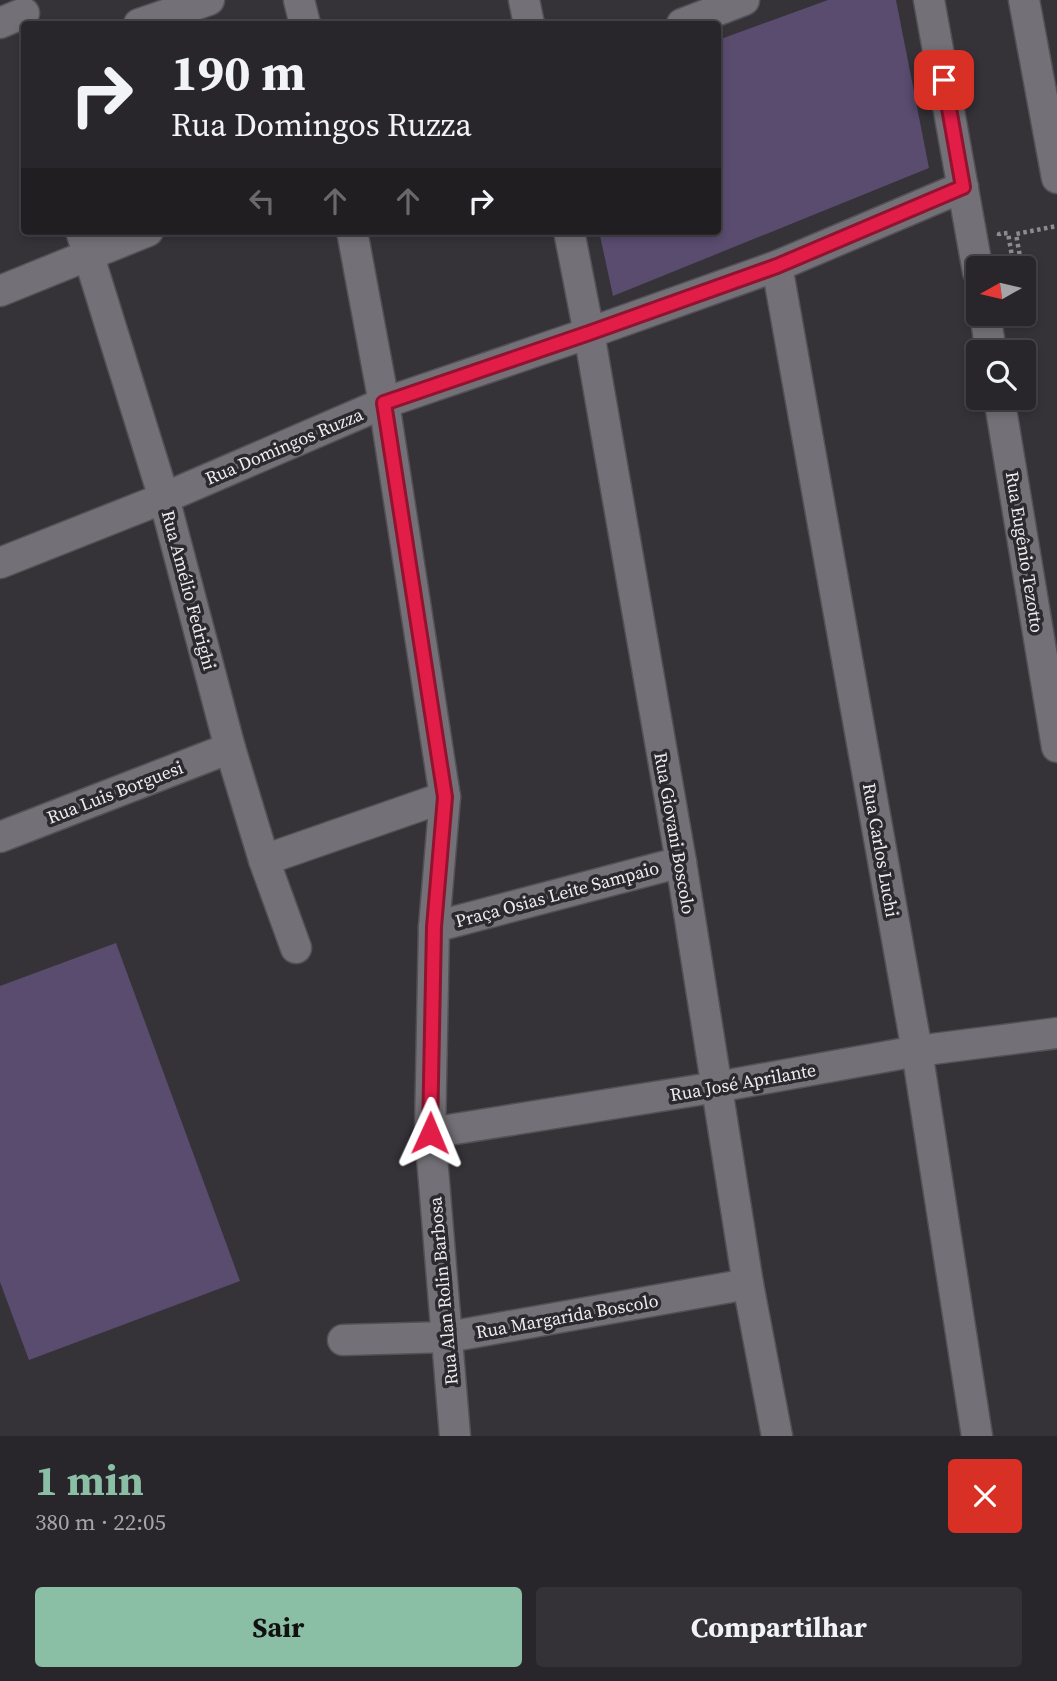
<!DOCTYPE html>
<html lang="pt">
<head>
<meta charset="utf-8">
<style>
	:root { --surface:#28262a; --page:#343236; --text:#f1f3f6; --muted:#a5a5a8; --line:#444347; --accent:#8abfa5 }
	body { margin:0; font-family:"Source Serif 4",serif; background:var(--page); color:var(--text); height:100vh; display:flex; flex-direction:column; font-size:26px; white-space:nowrap }
	* { box-sizing:border-box; margin:0 }
	p { font-size:23px; color:var(--muted) }
	.icon { flex:none; width:38px; height:38px; fill:none; stroke:currentColor; stroke-width:2; stroke-linecap:round; stroke-linejoin:round }
	.map { position:relative; height:1436px; overflow:hidden }
	.drawer { display:flex; flex-direction:column; background:var(--surface); flex:1 }
	.drawer>* { flex:none }
	.hud { position:absolute; left:21px; top:21px; width:700px; height:214px; border-radius:7px; box-shadow:0 4px 10px #0003,0 0 0 2px var(--line); background:#28262a; color:var(--text); overflow:hidden }
	.needle { width:46px; rotate:262deg }
	.controls { position:absolute; left:966px; top:256px; display:grid; gap:14px }
	.controls a { display:grid; place-items:center; width:70px; height:70px; border-radius:7px; background:var(--surface); box-shadow:0 4px 10px #0003,0 0 0 2px var(--line); font-size:35px }
	.pin { position:absolute; display:grid; place-items:center; width:60px; height:60px; color:#fff; margin:-30px; border-radius:14px; box-shadow:0 4px 10px #0006 }
	.me { position:absolute; width:77px; margin:-38px; rotate:1deg; stroke-linejoin:round; filter:drop-shadow(0 0 5px #0008) }
	.turn { display:flex; align-items:center; gap:24px; height:147px; padding:0 35px; font-size:32px }
	.turn .icon { width:91px; height:91px; stroke-width:2.5 }
	.turn b { display:block; font-size:49px; line-height:60px }
	.lanes { display:flex; align-items:center; height:66px; padding:0 35px; background:#0003; justify-content:center; gap:35px; direction:ltr }
	.lanes .off { opacity:.35 }
	.round { display:grid; place-items:center; flex:none; width:74px; height:74px; border-radius:7px; background:var(--page) }
	.head { display:flex; align-items:center; justify-content:space-between; height:119px; padding:0 35px }
	h1 { font-size:42px; font-weight:700; line-height:52px; color:var(--accent) }
	.button { display:flex; gap:14px; margin-top:auto; padding:14px 35px }
	.button a { flex:1; height:80px; border-radius:7px; background:var(--accent); color:#111; font-size:28px; font-weight:700; line-height:80px; text-align:center }
	.button a+a { background:var(--page); color:var(--text) }
	.map>svg:first-child { display:block }
	.green { fill:#594c6f }
	.lines { fill:none; stroke-linecap:round; stroke-linejoin:round }
	.street-casing { stroke:#535156; stroke-width:33 }
	.path { stroke:#8d8b8f; stroke-width:4.5; stroke-dasharray:3.5 3.5; stroke-linecap:butt }
	.street { stroke:#737177; stroke-width:30 }
	.route-casing { stroke:#92132f; stroke-width:18 }
	.route { stroke:#e11d48; stroke-width:12 }
	.labels { text-anchor:middle; dominant-baseline:central; stroke-width:7; stroke-linejoin:round; paint-order:stroke }
	.street-label { font-size:18px; fill:#edecef; stroke:#2b292e }
</style>
</head>
<body>
<div class="map">
<svg width="1057" height="1436" viewBox="0 0 1057 1436">
	<rect width="100%" height="100%" fill="#353338"/>
	<g class="green">
		<path d="M 828,0 L 896,0 L 929,168 L 613,296 L 599,231 L 718,231 L 718,40 Z"/>
		<path d="M 116,943 L 240,1281 L 29,1360 L 0,1282 L 0,986 Z"/>
	</g>
	<g class="lines">
		<defs>
			<g id="street">
				<path d="M 299,0 L 305,24"/>
				<path d="M 524,0 L 529,24"/>
				<path d="M 929,0 L 978,272"/>
				<path d="M 1024,0 L 1057,178"/>
				<path d="M 0,23 L 24,13"/>
				<path d="M 139,24 L 209,0"/>
				<path d="M 682,24 L 744,0"/>
				<path d="M 81,231 L 164,498 L 230,748 L 264,860 L 296,948"/>
				<path d="M 352,231 L 384,403 L 445,797 L 434,927 L 430,1133 L 455,1436"/>
				<path d="M 569,231 L 589,333 L 681,862 L 748,1284 L 777,1436"/>
				<path d="M 777,266 L 917,1051 L 977,1436"/>
				<path d="M 0,291 L 148,231"/>
				<path d="M 985,313 L 991,352"/>
				<path d="M 999,397 L 1057,747"/>
				<path d="M 0,563 L 164,498 L 384,403 L 589,333 L 777,266 L 963,187"/>
				<path d="M 0,837 L 230,748"/>
				<path d="M 264,860 L 445,797"/>
				<path d="M 434,927 L 681,862"/>
				<path d="M 430,1133 L 717,1087 L 917,1051 L 1057,1033"/>
				<path d="M 343,1340 L 448,1337 L 748,1284"/>
			</g>
		</defs>
		<use href="#street" class="street-casing"/>
		<g class="path">
			<path d="M 999,236 L 999,234 L 1008,233 L 1014,268"/>
			<path d="M 1022,268 L 1016,234 L 1057,226"/>
			<path d="M 1024,279 L 1026,290 L 1024,291"/>
		</g>
		<use href="#street" class="street"/>
	</g>
	<g class="lines">
		<defs>
			<path id="route" d="M 430,1133 L 434,927 L 445,797 L 384,403 L 589,333 L 777,266 L 963,187 L 944,80"/>
		</defs>
		<use href="#route" class="route-casing"/>
		<use href="#route" class="route"/>
	</g>
	<g class="labels">
		<g class="street-label">
			<text transform="translate(284 446) rotate(-23)">Rua Domingos Ruzza</text>
			<text transform="translate(1025 552) rotate(81)">Rua Eugênio Tezotto</text>
			<text transform="translate(189 590) rotate(75)">Rua Amélio Fedrighi</text>
			<text transform="translate(115 792) rotate(-21)">Rua Luis Borguesi</text>
			<text transform="translate(675 833) rotate(80)">Rua Giovani Boscolo</text>
			<text transform="translate(881 850) rotate(80)">Rua Carlos Luchi</text>
			<text transform="translate(557 894) rotate(-15)">Praça Osias Leite Sampaio</text>
			<text transform="translate(743 1082) rotate(-10)">Rua José Aprilante</text>
			<text transform="translate(443 1291) rotate(-95)">Rua Alan Rolin Barbosa</text>
			<text transform="translate(567 1316) rotate(-10)">Rua Margarida Boscolo</text>
		</g>
	</g>
</svg>
<div class="controls">
<a><svg class="needle" viewBox="-14 -14 28 28"><path d="M0-13l5 13h-10z" fill="#e53935"/><path d="M0 13l5-13h-10z" fill="#a5a5a8"/></svg></a>
<a><svg class="icon" aria-label="search" viewBox="0 0 24 24"><circle cx="10" cy="10" r="6"/><path d="M15 15l6 6"/></svg></a>
</div>
<div class="pin" style="left:944px;top:80px;background:#d93025"><svg class="icon" aria-label="arrive" viewBox="0 0 24 24"><path d="M6 21V4h12l-3 4 3 4H6"/></svg></div>
<svg class="me" style="left:430px;top:1133px" viewBox="-20 -20 40 40"><path d="M0-17L14 15 0 8-14 15z" fill="#e11d48" stroke="#fff" stroke-width="4"/></svg>
<div class="hud">
<div class="turn"><svg class="icon" aria-label="right" viewBox="0 0 24 24"><path d="M7 20v-9h11M14 6l5 5-5 5"/></svg><div><b>190 m</b>Rua Domingos Ruzza</div></div>
<div class="lanes"><svg class="icon off" aria-label="left" viewBox="0 0 24 24"><path d="M17 20v-9H6M10 6l-5 5 5 5"/></svg><svg class="icon off" aria-label="ahead" viewBox="0 0 24 24"><path d="M12 20V5M6 11l6-6 6 6"/></svg><svg class="icon off" aria-label="ahead" viewBox="0 0 24 24"><path d="M12 20V5M6 11l6-6 6 6"/></svg><svg class="icon" aria-label="right" viewBox="0 0 24 24"><path d="M7 20v-9h11M14 6l5 5-5 5"/></svg></div>
</div>
</div>
<section class="drawer">
<div class="head"><div><h1>1 min</h1><p>380 m · 22:05</p></div><a class="round" style="background:#d93025;color:#fff"><svg class="icon" aria-label="close" viewBox="0 0 24 24"><path d="M6 6l12 12M18 6L6 18"/></svg></a></div>
<div class="button"><a>Sair</a><a>Compartilhar</a></div>
</section>
</body>
</html>
